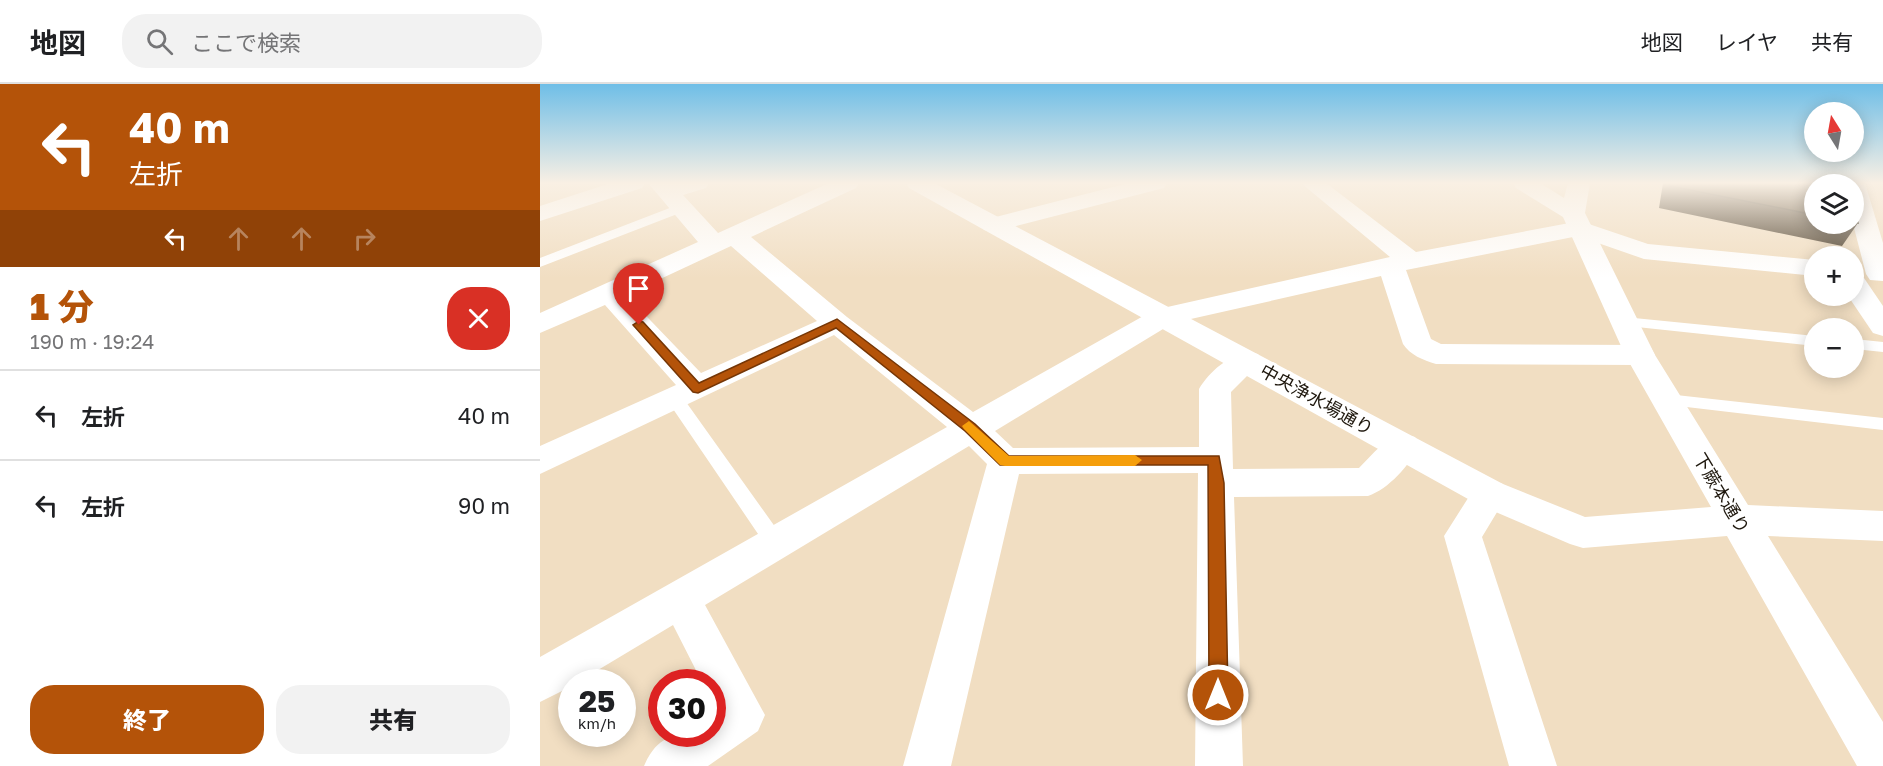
<!DOCTYPE html>
<html lang="ja">
<head>
<meta charset="utf-8">
<style>
	:root { --surface:#fff; --page:#f2f2f2; --text:#202124; --muted:#757577; --line:#e0e0e0; --accent:#b45309 }
	body { margin:0; font-family:"Golos Text","Noto Sans JP",sans-serif; background:var(--page); color:var(--text); height:100vh; display:flex; flex-direction:column; font-size:22px; white-space:nowrap }
	* { box-sizing:border-box; margin:0 }
	p { font-size:20px; color:var(--muted) }
	.icon { flex:none; width:33px; height:33px; fill:none; stroke:currentColor; stroke-width:2; stroke-linecap:round; stroke-linejoin:round }
	.map { position:relative; flex:1; overflow:hidden }
	.side { display:flex; flex-direction:column; background:var(--surface); width:540px }
	.side>* { flex:none }
	.banner { background:#b45309; color:#fff; overflow:hidden }
	.needle { width:39px; rotate:349deg }
	.tools { position:absolute; left:1264px; top:18px; display:grid; gap:12px }
	.tools a { display:grid; place-items:center; width:60px; height:60px; border-radius:50%; background:var(--surface); box-shadow:0 3px 15px #0003; font-size:30px }
	.speed { position:absolute; left:18px; top:585px; display:flex; gap:12px; font-size:30px; font-weight:700; text-align:center }
	.speed>* { display:grid; place-content:center; width:78px; height:78px; border-radius:50%; background:var(--surface); box-shadow:0 3px 15px #0003; line-height:1 }
	.speed small { font-size:15px; font-weight:400 }
	.speed .limit { border:9px solid #d22; background:#fff; color:#111 }
	.pin { position:absolute; display:grid; place-items:center; width:51px; height:51px; color:#fff; margin:-62px -26px; border-radius:50% 50% 50% 0; rotate:-45deg; box-shadow:0 0 6px #0007 }
	.pin .icon { rotate:45deg }
	.me { position:absolute; width:66px; margin:-33px; rotate:0deg; stroke-linejoin:round; filter:drop-shadow(0 0 4px #0008) }
	.turn { display:flex; align-items:center; gap:21px; height:126px; padding:0 30px; font-size:27px }
	.turn .icon { width:78px; height:78px; stroke-width:2.5 }
	.turn b { display:block; font-size:42px; line-height:51px }
	.lanes { display:flex; align-items:center; height:57px; padding:0 30px; background:#0003; justify-content:center; gap:30px; direction:ltr }
	.lanes .off { opacity:.35 }
	.round { display:grid; place-items:center; flex:none; width:63px; height:63px; border-radius:24px; background:var(--page) }
	.overview { display:flex; align-items:center; justify-content:space-between; height:102px; padding:0 30px }
	h1 { font-size:36px; font-weight:800; line-height:45px; color:var(--accent) }
	.cta { display:flex; gap:12px; margin-top:auto; padding:12px 30px }
	.cta a { flex:1; height:69px; border-radius:24px; background:var(--accent); color:#fff; font-size:24px; font-weight:800; line-height:69px; text-align:center }
	.cta a+a { background:var(--page); color:var(--text) }
	ul { padding:0; list-style:none }
	li { display:flex; align-items:center; gap:18px; height:90px; padding:0 30px; border-top:2px solid var(--line) }
	li div { flex:1 }
	li b { display:block; font-size:22px }
	li em { font-style:normal }
	header { display:flex; align-items:center; gap:36px; box-sizing:border-box; height:84px; padding:0 30px; background:var(--surface); border-bottom:2px solid var(--line) }
	header strong { font-size:28px }
	nav { display:flex; gap:33px; margin-inline-start:auto; font-size:21px }
	.search { width:420px; height:54px; background:var(--page); display:flex; align-items:center; gap:15px; box-sizing:border-box; padding:0 21px; border-radius:24px; color:var(--muted); font-size:22px }
	main { display:flex; flex:1; min-height:0 }
	.map>svg:first-child { display:block }
	.lines { fill:none; stroke-linecap:round; stroke-linejoin:round }
	.lane { fill:#fff; fill-rule:evenodd }
	.street { fill:#fff; fill-rule:evenodd }
	.secondary { fill:#fff; fill-rule:evenodd }
	.wall { fill:#4a3c28 }
	.building { fill:#56462e; stroke:#3c3120; stroke-width:1.5 }
	.route { fill:#b45309; stroke:#753606; stroke-width:1.5 }
	.slow { fill:#f59e0b }
	.labels { text-anchor:middle; dominant-baseline:central; stroke-width:6; stroke-linejoin:round; paint-order:stroke }
	.street-label { font-size:18px; fill:#1e170d; stroke:#fff }
</style>
</head>
<body>
<header>
<strong>地図</strong>
<div class="search"><svg class="icon" aria-label="search" viewBox="0 0 24 24"><circle cx="10" cy="10" r="6"/><path d="M15 15l6 6"/></svg>ここで検索</div>
<nav><a>地図</a><a>レイヤ</a><a>共有</a></nav>
</header>
<main>
<section class="side">
<div class="banner">
<div class="turn"><svg class="icon" aria-label="left" viewBox="0 0 24 24"><path d="M17 20v-9H6M10 6l-5 5 5 5"/></svg><div><b>40 m</b>左折</div></div>
<div class="lanes"><svg class="icon" aria-label="left" viewBox="0 0 24 24"><path d="M17 20v-9H6M10 6l-5 5 5 5"/></svg><svg class="icon off" aria-label="ahead" viewBox="0 0 24 24"><path d="M12 20V5M6 11l6-6 6 6"/></svg><svg class="icon off" aria-label="ahead" viewBox="0 0 24 24"><path d="M12 20V5M6 11l6-6 6 6"/></svg><svg class="icon off" aria-label="right" viewBox="0 0 24 24"><path d="M7 20v-9h11M14 6l5 5-5 5"/></svg></div>
</div>
<div class="overview"><div><h1>1 分</h1><p>190 m · 19:24</p></div><a class="round" style="background:#d93025;color:#fff"><svg class="icon" aria-label="close" viewBox="0 0 24 24"><path d="M6 6l12 12M18 6L6 18"/></svg></a></div>
<ul>
<li><svg class="icon" aria-label="left" viewBox="0 0 24 24"><path d="M17 20v-9H6M10 6l-5 5 5 5"/></svg><div><b>左折</b></div><em>40 m</em></li>
<li><svg class="icon" aria-label="left" viewBox="0 0 24 24"><path d="M17 20v-9H6M10 6l-5 5 5 5"/></svg><div><b>左折</b></div><em>90 m</em></li>
</ul>
<div class="cta"><a>終了</a><a>共有</a></div>
</section>
<div class="map">
<svg width="1343" height="682" viewBox="0 0 1343 682">
	<rect width="100%" height="100%" fill="#f1dec2"/>
	<g class="lines">
		<g class="lane">
			<path d="M 140,120 L 146,124 L 145,127 L 0,183 L 0,174 Z"/>
			<path d="M 1084,233 L 1275,252 L 1275,262 L 1078,241 L 1076,238 Z"/>
			<path d="M 1314,255 L 1343,258 L 1343,268 L 1314,265 Z"/>
			<path d="M 135,309 L 141,311 L 243,454 L 246,460 L 243,466 L 236,469 L 229,466 L 129,319 L 126,315 L 129,311 Z"/>
			<path d="M 1127,310 L 1343,334 L 1343,346 L 1121,320 L 1118,316 Z"/>
		</g>
		<g class="street">
			<path d="M 71,99 L 105,99 L 102,104 L 0,137 L 0,122 Z"/>
			<path d="M 108,99 L 169,99 L 166,104 L 143,111 L 178,149 L 289,99 L 319,99 L 316,104 L 211,153 L 307,233 L 433,328 L 614,226 L 850,173 L 761,99 L 786,99 L 876,168 L 1040,137 L 1108,160 L 1275,176 L 1275,192 L 1104,175 L 1038,152 L 866,186 L 891,255 L 901,260 L 1100,261 L 1111,264 L 1115,271 L 1111,278 L 1100,281 L 896,280 C 883,276 870,271 863,260 L 841,192 L 633,239 L 455,347 L 473,364 L 659,363 L 659,305 C 670,286 696,264 718,270 L 722,277 L 691,308 L 693,385 L 819,384 C 836,368 850,345 875,353 L 880,362 C 869,381 849,405 828,412 L 694,413 L 703,682 L 655,682 L 658,389 L 479,390 L 411,682 L 363,682 L 447,380 L 429,362 L 165,521 L 225,631 L 218,647 L 168,682 L 104,682 C 119,647 139,650 172,650 L 172,598 L 162,598 L 133,541 L 38,598 L 32,598 L 32,602 L 0,618 L 0,573 L 407,343 L 294,251 L 0,390 L 0,362 L 136,301 L 65,221 L 0,249 L 0,229 L 158,158 ZM 191,162 L 277,237 L 161,289 L 86,211 Z"/>
			<path d="M 589,99 L 627,99 L 624,104 L 453,148 L 444,146 L 441,141 L 444,136 Z"/>
			<path d="M 1303,99 L 1325,99 L 1343,159 L 1343,197 L 1330,196 L 1326,190 L 1313,140 L 1314,100 Z"/>
			<path d="M 1314,192 L 1324,194 L 1343,222 L 1343,252 L 1333,249 L 1308,212 L 1314,212 Z"/>
			<path d="M 950,396 L 963,400 L 968,410 L 942,453 L 1017,682 L 969,682 L 904,452 L 937,400 Z"/>
		</g>
		<path class="secondary" d="M 366,99 L 394,99 L 963,400 L 1045,433 L 1171,423 L 1085,271 L 1023,133 L 976,104 L 973,99 L 1000,99 L 1024,114 L 1028,99 L 1050,99 L 1045,129 L 1115,271 L 1208,421 L 1343,427 L 1343,457 L 1228,452 L 1343,638 L 1343,682 L 1317,682 L 1187,452 L 1043,464 L 1030,460 L 937,420 L 369,104 Z"/>
	</g>
	<path class="wall" d="M 1123,99 L 1309,99 L 1275,100 L 1275,140 L 1314,140 L 1314,122 L 1318,139 L 1302,162 L 1119,124 Z"/>
	<g class="building">
		<path d="M 1130,99 L 1309,99 L 1309,100 L 1275,100 L 1275,131 L 1130,102 Z"/>
		<path d="M 1314,122 L 1318,139 L 1314,138 Z"/>
	</g>
	<linearGradient id="sky" x2="0" y2="1"><stop stop-color="#6fbee7"/><stop offset="0.51" stop-color="#f9f0e4"/><stop offset="1" stop-color="#f9f0e4" stop-opacity="0"/></linearGradient>
	<rect width="1343" height="194" fill="url(#sky)"/>
	<path class="route" d="M 297,235 L 435,340 L 469,372 L 679,372 L 684,399 L 688,611 L 685,618 L 678,620 L 672,618 L 669,611 L 668,381 L 460,381 L 425,347 L 296,244 L 158,309 L 153,308 L 93,241 L 99,237 L 103,238 L 159,299 Z"/>
	<path class="slow" d="M 429,337 L 469,372 L 595,371 L 602,376 L 595,382 L 465,382 L 460,381 L 424,345 L 422,342 Z"/>
	<g class="labels">
		<g class="street-label">
			<text transform="translate(777 315) rotate(29)">中央浄水場通り</text>
			<text transform="translate(1182 409) rotate(59)">下蕨本通り</text>
		</g>
	</g>
</svg>
<div class="tools">
<a><svg class="needle" viewBox="-14 -14 28 28"><path d="M0-13l5 13h-10z" fill="#e53935"/><path d="M0 13l5-13h-10z" fill="#757577"/></svg></a>
<a><svg class="icon" aria-label="layers" viewBox="0 0 24 24"><path d="M12 4l9 5-9 5-9-5zM3 14l9 5 9-5"/></svg></a>
<a>+</a>
<a>−</a>
</div>
<div class="speed"><div>25<small>km/h</small></div><div class="limit">30</div></div>
<div class="pin" style="left:99px;top:241px;background:#d93025"><svg class="icon" aria-label="arrive" viewBox="0 0 24 24"><path d="M6 21V4h12l-3 4 3 4H6"/></svg></div>
<svg class="me" style="left:678px;top:611px" viewBox="-20 -20 40 40"><circle r="17" fill="#b45309" stroke="#fff" stroke-width="3"/><path d="M0-11L8 9 0 5-8 9z" fill="#fff"/></svg>
</div>
</main>
</body>
</html>
